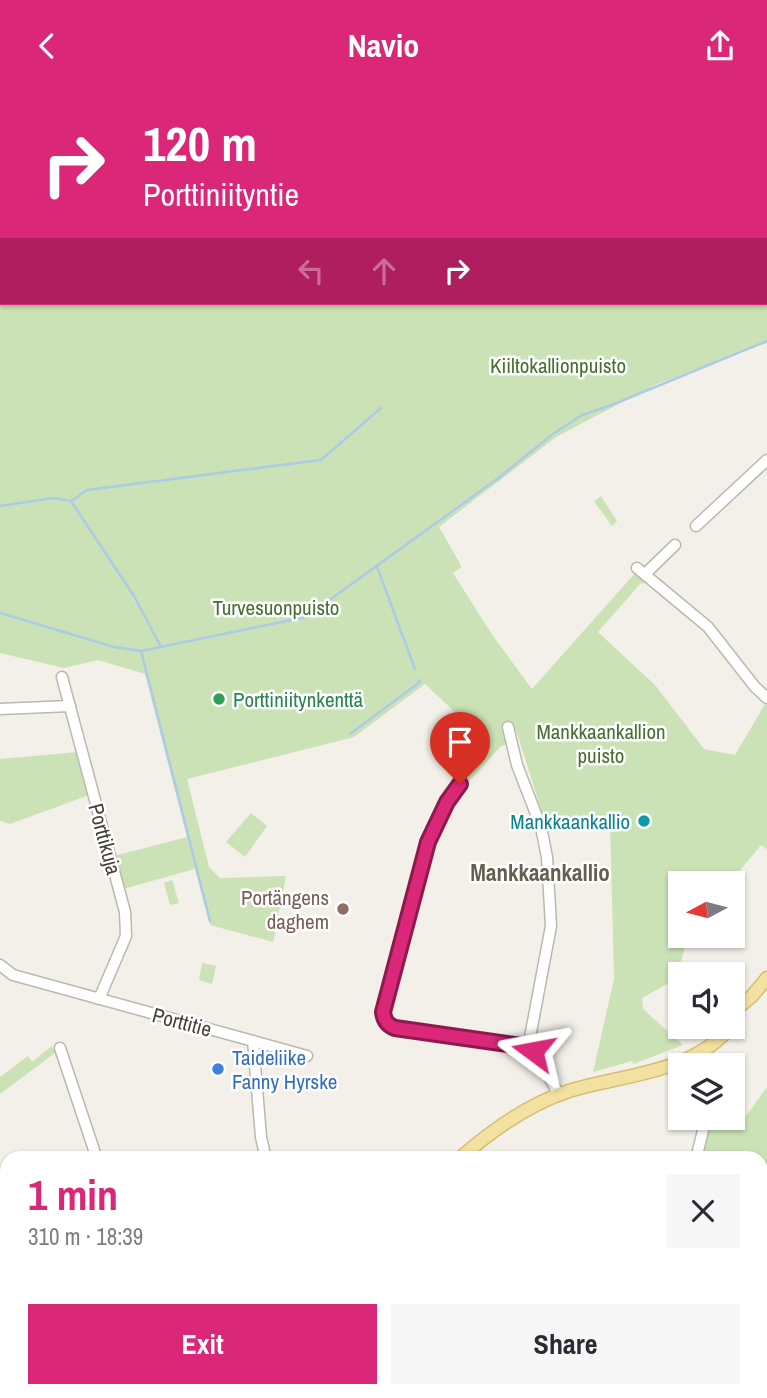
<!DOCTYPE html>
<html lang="en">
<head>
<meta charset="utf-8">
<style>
	:root { --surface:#fff; --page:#f7f7f7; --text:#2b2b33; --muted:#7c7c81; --accent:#db2777 }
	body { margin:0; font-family:"Archivo Narrow",sans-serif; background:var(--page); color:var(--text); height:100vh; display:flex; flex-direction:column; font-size:26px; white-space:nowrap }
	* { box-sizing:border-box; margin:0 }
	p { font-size:23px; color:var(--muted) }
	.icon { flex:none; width:38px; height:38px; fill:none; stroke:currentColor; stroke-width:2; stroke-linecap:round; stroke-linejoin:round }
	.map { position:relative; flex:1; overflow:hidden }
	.drawer { position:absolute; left:0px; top:1060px; width:768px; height:247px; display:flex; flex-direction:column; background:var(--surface); border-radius:21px 21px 0 0; box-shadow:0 2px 5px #0004 }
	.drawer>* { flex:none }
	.banner { position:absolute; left:0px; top:0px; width:768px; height:214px; box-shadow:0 2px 5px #0004; background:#db2777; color:#fff; overflow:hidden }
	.needle { width:46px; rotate:263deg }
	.buttons { position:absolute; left:668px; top:780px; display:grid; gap:14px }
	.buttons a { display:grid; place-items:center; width:77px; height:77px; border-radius:0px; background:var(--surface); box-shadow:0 2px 5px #0004; font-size:35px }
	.pin { position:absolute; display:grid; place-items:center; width:60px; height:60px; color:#fff; margin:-72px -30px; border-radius:50% 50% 50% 0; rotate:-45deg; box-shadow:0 0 7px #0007 }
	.pin .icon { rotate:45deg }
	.me { position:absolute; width:77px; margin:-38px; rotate:283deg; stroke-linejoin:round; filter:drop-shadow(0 0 5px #0008) }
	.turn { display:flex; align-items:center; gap:24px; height:147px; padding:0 28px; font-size:32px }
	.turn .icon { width:91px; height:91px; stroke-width:2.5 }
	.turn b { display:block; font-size:49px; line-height:60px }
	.lanes { display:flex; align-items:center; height:66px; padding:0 28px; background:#0003; justify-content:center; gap:35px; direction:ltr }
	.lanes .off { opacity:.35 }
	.round { display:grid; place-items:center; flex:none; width:74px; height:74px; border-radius:0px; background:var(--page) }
	.headline { display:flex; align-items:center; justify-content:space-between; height:119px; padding:0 28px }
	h1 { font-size:42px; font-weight:800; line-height:52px; color:var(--accent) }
	.cta { display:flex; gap:14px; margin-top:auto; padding:14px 28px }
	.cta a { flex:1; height:80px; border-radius:0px; background:var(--accent); color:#fff; font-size:28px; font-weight:800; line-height:80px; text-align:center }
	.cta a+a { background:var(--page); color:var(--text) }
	header { display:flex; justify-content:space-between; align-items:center; height:91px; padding:0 28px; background:var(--accent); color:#fff; font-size:32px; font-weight:800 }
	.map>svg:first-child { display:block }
	.green { fill:#cbe2b6; fill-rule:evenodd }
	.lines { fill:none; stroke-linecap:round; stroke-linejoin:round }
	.stream { stroke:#abcbe8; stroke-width:2.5 }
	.minor-casing { stroke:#bdb8ac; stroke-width:13 }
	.major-casing { stroke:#d6bf72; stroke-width:15 }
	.minor { stroke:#fff; stroke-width:10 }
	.major { stroke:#f3e1a1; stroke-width:12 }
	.route-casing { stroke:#8e194d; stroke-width:18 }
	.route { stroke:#db2777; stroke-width:12 }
	.leisure-dot { fill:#2e9e5b; stroke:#fff; stroke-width:2.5 }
	.culture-dot { fill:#0f9aa8; stroke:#fff; stroke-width:2.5 }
	.education-dot { fill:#8d6e63; stroke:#fff; stroke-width:2.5 }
	.shop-dot { fill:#3f7fe0; stroke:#fff; stroke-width:2.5 }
	.labels { text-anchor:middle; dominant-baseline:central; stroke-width:5; stroke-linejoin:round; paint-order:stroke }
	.park-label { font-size:21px; fill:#457031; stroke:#fff }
	.leisure-label { font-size:21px; fill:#27864d; stroke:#fff; text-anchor:start }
	.culture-label { font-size:21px; fill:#0d838f; stroke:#fff; text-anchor:end }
	.street-label { font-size:21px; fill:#454138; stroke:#fff }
	.education-label { font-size:21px; fill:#785e54; stroke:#fff; text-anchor:end }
	.shop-label { font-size:21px; fill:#366cbe; stroke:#fff; text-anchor:start }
	.neighbourhood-label { font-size:23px; font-weight:bold; fill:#665f50; stroke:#fff }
</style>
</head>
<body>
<header><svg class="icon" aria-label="back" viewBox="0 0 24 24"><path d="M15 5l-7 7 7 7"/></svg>Navio<svg class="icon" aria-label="share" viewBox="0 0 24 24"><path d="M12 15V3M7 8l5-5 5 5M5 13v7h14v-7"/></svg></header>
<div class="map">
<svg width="767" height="1307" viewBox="0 0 767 1307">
	<rect width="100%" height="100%" fill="#f2f0e8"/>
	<g class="green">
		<path d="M 0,0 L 767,0 L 767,252 L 657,293 L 556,346 L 439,436 L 462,476 L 453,482 L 493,545 L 532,598 L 636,481 L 647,491 L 640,493 L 598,541 L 655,594 L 704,658 L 735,664 L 765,613 L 767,614 L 767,758 L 761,754 L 729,793 L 681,793 L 681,845 L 688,845 L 676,888 L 642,907 L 643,918 L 683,954 L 633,973 L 632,970 L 593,981 L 614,888 L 610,730 L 546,734 L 516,639 L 508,653 L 501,655 L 464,696 L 457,691 L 488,652 L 425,593 L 354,646 L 187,688 L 209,776 L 220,787 L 286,785 L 273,851 L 210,834 L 195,778 L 123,798 L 114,765 L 187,746 L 145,583 L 98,569 L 64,577 L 0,562 ZM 2,2 L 766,2 L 766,212 L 2,212 Z"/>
		<path d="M 601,405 L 617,430 L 612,435 L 594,410 Z"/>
		<path d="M 78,661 L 89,704 L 10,733 L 0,730 L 0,668 Z"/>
		<path d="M 251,722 L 267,735 L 245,766 L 226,751 Z"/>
		<path d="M 172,789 L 179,812 L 170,814 L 164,792 Z"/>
		<path d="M 202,872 L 216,875 L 212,893 L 199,889 Z"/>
		<path d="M 52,955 L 55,962 L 0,1003 L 0,986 L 28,965 L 32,971 Z"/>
		<path d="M 767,996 L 767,1231 L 761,1222 L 761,1127 L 766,1117 L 761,1115 L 761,1068 L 700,1068 L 709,1032 L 743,1029 Z"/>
	</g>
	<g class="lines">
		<g class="stream">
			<path d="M 709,2 L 709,0"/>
			<path d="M 766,112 L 767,112"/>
			<path d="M 766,186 L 767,187"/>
			<path d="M 71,410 L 87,399 L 321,369 L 381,317"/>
			<path d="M 0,415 L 53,407 L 71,410 L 134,505 L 160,554"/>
			<path d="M 377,476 L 415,578"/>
			<path d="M 0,522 L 114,556 L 141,560 L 306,526 L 497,388 L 553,343 L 582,324 L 614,313 L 767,250"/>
			<path d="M 141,560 L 210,830"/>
			<path d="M 350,643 L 420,591 L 419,589"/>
		</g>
		<defs>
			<g id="minor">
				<path d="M 696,435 L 767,369"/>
				<path d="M 637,477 L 708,536 L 755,596 L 767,607"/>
				<path d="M 645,483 L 675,454"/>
				<path d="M 62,586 L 125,821 L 126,845 L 99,908"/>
				<path d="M 0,618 L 70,615"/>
				<path d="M 508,636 L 517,674 L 541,736 L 547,766 L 551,835 L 528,957"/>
				<path d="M 460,693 L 447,711 L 428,752 L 383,921 C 384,929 387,934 395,937 L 528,957 L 537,964 L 559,1004"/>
				<path d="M 0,874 L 13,884 L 253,950 L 261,1046 L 266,1068"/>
				<path d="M 253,950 L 307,965"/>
				<path d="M 60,957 L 97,1068"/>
				<path d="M 696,1068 L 706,1027"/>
				<path d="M 282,1300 L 287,1307"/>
				<path d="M 325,1307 L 327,1300"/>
				<path d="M 583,1307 L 587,1300"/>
			</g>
			<g id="major">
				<path d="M 733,921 L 752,905 L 767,887"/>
				<path d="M 459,1068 C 491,1040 528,1013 569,1000 C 624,983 690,983 731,936"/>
				<path d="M 75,1307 L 90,1300"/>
			</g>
		</defs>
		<use href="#minor" class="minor-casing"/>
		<use href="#major" class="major-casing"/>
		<use href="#minor" class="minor"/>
		<use href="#major" class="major"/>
	</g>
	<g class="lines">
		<defs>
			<path id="route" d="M 460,693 L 447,711 L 428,751 L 383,921 C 384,929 387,934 395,937 L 521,955 L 533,960"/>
		</defs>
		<use href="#route" class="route-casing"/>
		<use href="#route" class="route"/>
	</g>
	<circle class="leisure-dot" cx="219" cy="608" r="7"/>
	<circle class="culture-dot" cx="644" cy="730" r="7"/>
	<circle class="education-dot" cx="343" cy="818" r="7"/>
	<circle class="shop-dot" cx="218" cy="978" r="7"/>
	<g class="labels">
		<g class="park-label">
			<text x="558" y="274">Kiiltokallionpuisto</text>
			<text x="276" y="516">Turvesuonpuisto</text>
			<text x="601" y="640">Mankkaankallion<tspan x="601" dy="24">puisto</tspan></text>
		</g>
		<g class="leisure-label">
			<text x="233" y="608">Porttiniitynkenttä</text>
		</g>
		<g class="culture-label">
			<text x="630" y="730">Mankkaankallio</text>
		</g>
		<g class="street-label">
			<text transform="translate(105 748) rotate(75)">Porttikuja</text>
			<text transform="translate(182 931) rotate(15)">Porttitie</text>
		</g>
		<g class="education-label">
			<text x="329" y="806">Portängens<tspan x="329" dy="24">daghem</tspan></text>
		</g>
		<g class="shop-label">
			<text x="232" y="966">Taideliike<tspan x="232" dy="24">Fanny Hyrske</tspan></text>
		</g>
		<g class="neighbourhood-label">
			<text x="540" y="781">Mankkaankallio</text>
		</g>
	</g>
</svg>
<div class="buttons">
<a><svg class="needle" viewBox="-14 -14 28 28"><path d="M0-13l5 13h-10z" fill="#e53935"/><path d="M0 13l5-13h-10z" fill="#7c7c81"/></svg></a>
<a><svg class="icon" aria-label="sound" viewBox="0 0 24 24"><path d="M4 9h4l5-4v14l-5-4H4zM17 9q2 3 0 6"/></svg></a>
<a><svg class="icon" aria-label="layers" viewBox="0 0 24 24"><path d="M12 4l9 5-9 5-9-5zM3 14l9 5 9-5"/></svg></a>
</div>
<div class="pin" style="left:460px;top:693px;background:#d93025"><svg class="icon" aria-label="arrive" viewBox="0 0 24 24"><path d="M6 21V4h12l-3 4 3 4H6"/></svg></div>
<svg class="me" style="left:533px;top:960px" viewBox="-20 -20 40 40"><path d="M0-17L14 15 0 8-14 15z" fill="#db2777" stroke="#fff" stroke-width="4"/></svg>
<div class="banner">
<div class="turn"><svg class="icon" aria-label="right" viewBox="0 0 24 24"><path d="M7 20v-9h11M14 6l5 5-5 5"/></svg><div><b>120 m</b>Porttiniityntie</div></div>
<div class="lanes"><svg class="icon off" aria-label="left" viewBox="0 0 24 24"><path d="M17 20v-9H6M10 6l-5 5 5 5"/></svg><svg class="icon off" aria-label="ahead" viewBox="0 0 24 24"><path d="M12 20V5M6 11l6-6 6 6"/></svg><svg class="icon" aria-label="right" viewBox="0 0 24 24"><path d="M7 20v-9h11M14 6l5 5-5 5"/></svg></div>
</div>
<section class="drawer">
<div class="headline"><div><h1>1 min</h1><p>310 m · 18:39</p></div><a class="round"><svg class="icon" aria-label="close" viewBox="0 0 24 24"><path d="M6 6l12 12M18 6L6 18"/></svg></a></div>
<div class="cta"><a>Exit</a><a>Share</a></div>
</section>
</div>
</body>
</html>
